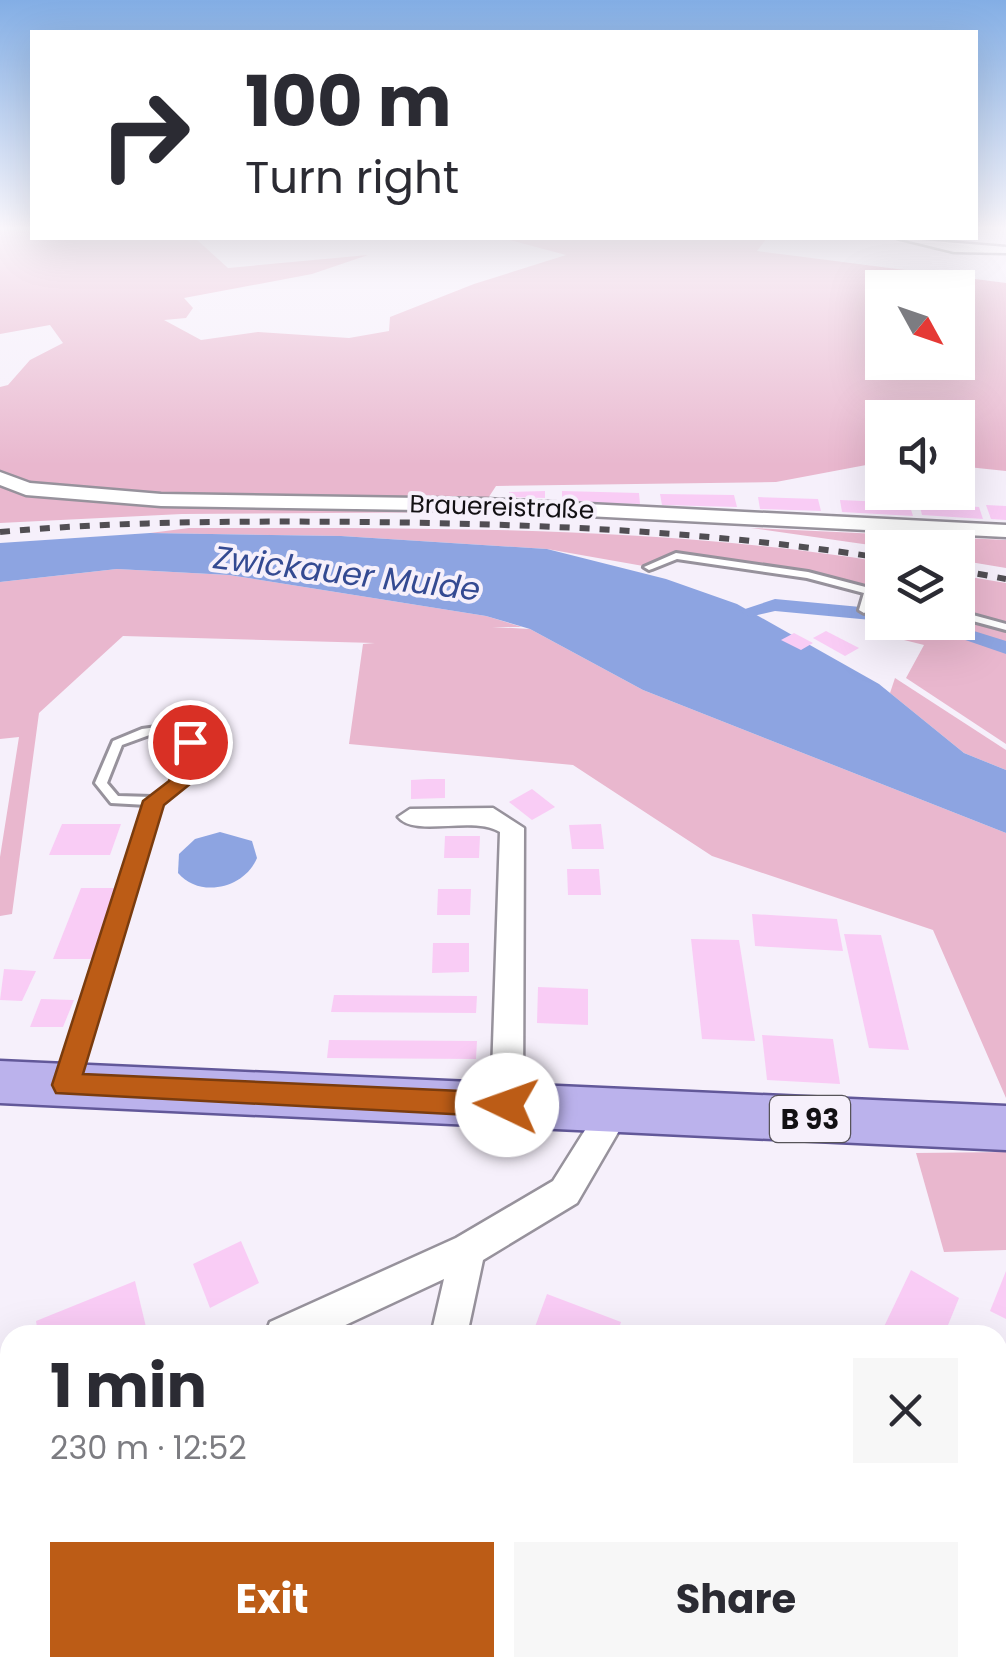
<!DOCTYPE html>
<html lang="en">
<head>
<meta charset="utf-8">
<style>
	:root { --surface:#fff; --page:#f7f7f7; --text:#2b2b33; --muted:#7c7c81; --accent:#bc5c16 }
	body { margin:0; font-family:Poppins,sans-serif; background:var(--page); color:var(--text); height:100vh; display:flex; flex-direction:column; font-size:38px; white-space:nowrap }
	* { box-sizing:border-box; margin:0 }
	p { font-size:32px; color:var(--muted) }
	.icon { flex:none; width:55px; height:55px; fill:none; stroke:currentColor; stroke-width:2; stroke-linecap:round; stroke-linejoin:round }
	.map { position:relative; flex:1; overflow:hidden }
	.side { position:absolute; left:0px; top:1325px; width:1008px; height:352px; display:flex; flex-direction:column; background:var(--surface); border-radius:30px 30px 0 0; box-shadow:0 10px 40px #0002 }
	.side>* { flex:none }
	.guide { position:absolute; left:30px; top:30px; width:948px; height:210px; border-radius:0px; box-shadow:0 10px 40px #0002; background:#fff; color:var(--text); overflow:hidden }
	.needle { width:65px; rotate:130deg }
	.buttons { position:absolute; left:865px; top:270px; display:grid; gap:20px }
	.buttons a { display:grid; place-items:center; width:110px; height:110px; border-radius:0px; background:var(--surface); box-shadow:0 10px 40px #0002; font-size:50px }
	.pin { position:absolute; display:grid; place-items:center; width:85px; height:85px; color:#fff; margin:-42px; border:5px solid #fff; border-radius:50%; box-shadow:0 2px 10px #0007 }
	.me { position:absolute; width:110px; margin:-55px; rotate:273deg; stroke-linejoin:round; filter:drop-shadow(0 0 8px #0008) }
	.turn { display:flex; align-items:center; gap:35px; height:210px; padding:0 50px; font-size:45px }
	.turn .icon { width:130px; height:130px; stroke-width:2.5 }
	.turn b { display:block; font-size:70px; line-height:85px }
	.round { display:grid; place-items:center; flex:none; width:105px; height:105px; border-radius:0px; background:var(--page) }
	.overview { display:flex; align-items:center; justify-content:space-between; height:170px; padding:0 50px }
	h1 { font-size:60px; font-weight:700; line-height:75px }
	.button { display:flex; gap:20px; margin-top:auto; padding:20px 50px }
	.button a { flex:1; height:115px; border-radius:0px; background:var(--accent); color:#fff; font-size:40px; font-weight:700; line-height:115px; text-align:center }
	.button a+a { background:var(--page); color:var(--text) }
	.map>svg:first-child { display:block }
	.green { fill:#e9b7ce; fill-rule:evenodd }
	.water { fill:#8da4e1 }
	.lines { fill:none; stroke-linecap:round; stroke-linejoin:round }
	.canal { fill:#8da4e1; fill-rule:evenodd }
	.building { fill:#f9ccf5 }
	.service-casing { stroke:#97929c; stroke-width:6 }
	.minor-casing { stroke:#97929c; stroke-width:5 }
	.tertiary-casing { stroke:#97929c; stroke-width:5 }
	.primary-casing { stroke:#625899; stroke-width:5 }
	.service { fill:#fff; fill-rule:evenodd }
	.minor { fill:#fff; fill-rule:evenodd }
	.tertiary { fill:#fff; fill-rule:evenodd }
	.primary { fill:#bbb2ec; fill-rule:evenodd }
	.rail { stroke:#514e53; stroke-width:6; stroke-dasharray:10 10; stroke-linecap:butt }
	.route { fill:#bc5c16; stroke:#7a3c0e; stroke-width:2.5 }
	.labels { text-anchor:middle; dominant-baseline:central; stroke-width:8; stroke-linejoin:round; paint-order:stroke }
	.far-street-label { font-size:25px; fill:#131114; stroke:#f6f0fb }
	.shield { fill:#f6f0fb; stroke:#575459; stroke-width:2.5 }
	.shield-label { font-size:28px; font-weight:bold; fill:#131114 }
	.water-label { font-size:32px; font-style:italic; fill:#344a92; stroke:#f6f0fb }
</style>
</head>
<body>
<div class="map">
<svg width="1006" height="1677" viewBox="0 0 1006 1677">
	<rect width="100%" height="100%" fill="#f6f0fb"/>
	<g class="green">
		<path d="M 0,230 L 32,230 L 32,238 L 195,238 L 228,268 L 368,255 L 312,274 L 184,298 L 193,308 L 186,318 L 164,320 L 201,340 L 258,332 L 349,338 L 389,331 L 390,317 L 474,284 L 566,255 L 502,238 L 767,238 L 757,251 L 1006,283 L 1006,471 L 958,466 L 958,418 L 882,418 L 882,462 L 776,482 L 496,486 L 479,512 L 182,514 L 0,523 L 0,387 L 8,385 L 30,360 L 63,343 L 50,325 L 0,334 ZM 882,288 L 958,288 L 958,362 L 882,362 Z"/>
		<path d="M 189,528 C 422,528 652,525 882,562 L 882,622 L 958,622 L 958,575 L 1006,583 L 1006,744 L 906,678 L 924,645 L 884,635 L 865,621 L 869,591 L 808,575 L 676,556 L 649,567 L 547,549 L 341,536 L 150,533 Z"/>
		<path d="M 751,528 L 1006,540 L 1006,568 L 958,560 L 958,548 L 884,547 Z"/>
		<path d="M 117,569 L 229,575 L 486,616 L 522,627 L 492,627 L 530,629 L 643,690 L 1006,833 L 1006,1098 L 933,930 L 712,856 L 573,765 L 349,744 L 363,644 L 375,643 L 123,636 L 39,713 L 12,914 L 0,916 L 0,857 L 19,737 L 0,739 L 0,582 Z"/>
		<path d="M 895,678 L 1006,750 L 1006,770 L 964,753 L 890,693 Z"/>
		<path d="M 1006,1152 L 1006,1250 L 944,1252 L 916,1153 Z"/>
	</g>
	<g class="water">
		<path d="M 150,533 L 341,536 L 547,549 L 666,579 L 737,604 L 879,684 L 964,753 L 1006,770 L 1006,833 L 643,690 L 530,629 L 486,616 L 229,575 L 117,569 L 0,582 L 0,543 Z"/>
		<path d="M 220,832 L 252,841 L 257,858 C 245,888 200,899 178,873 L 179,854 L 195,839 Z"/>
	</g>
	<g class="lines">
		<g class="canal">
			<path d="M 775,599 L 882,609 L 882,621 L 775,611 L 749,617 L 739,611 Z"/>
			<path d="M 913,622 L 945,622 L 1006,641 L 1006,654 Z"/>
		</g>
	</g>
	<g class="building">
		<path d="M 545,491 L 545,498 L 509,497 L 509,492 Z"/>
		<path d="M 562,491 L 639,493 L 640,504 L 562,502 Z"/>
		<path d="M 660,494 L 734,495 L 737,507 L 662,505 Z"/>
		<path d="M 758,497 L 818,499 L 821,511 L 760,509 Z"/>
		<path d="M 840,500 L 909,503 L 913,516 L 842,512 Z"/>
		<path d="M 919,503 L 979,507 L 983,519 L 922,515 Z"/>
		<path d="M 986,505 L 1006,506 L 1006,520 L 991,519 Z"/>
		<path d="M 826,631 L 859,648 L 845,656 L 813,638 Z"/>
		<path d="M 794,633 L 813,643 L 801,650 L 781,640 Z"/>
		<path d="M 428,779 L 445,779 L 445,798 L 411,799 L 411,780 Z"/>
		<path d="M 532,789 L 555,807 L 532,820 L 509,802 Z"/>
		<path d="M 62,824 L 121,824 L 110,855 L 49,855 Z"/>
		<path d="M 601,824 L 604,849 L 572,849 L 569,825 Z"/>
		<path d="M 445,836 L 480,836 L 479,858 L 444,858 Z"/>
		<path d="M 567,869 L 599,869 L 601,895 L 568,895 Z"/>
		<path d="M 81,888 L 120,888 L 93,959 L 53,959 Z"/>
		<path d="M 438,889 L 471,889 L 470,915 L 437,915 Z"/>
		<path d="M 752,914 L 837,919 L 843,951 L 755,946 Z"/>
		<path d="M 844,934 L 881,935 L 909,1050 L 869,1048 Z"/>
		<path d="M 691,939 L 739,940 L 755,1041 L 702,1039 Z"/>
		<path d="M 433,943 L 469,943 L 469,972 L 432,973 Z"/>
		<path d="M 4,969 L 36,971 L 22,1001 L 0,1000 Z"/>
		<path d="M 538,987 L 588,989 L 588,1025 L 537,1023 Z"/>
		<path d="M 334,995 L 477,996 L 476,1013 L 331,1012 Z"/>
		<path d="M 41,999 L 74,1000 L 63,1027 L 30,1027 Z"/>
		<path d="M 762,1035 L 833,1039 L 840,1084 L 767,1080 Z"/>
		<path d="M 329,1040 L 477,1041 L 476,1059 L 327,1058 Z"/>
		<path d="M 241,1241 L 259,1283 L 210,1308 L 193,1264 Z"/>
		<path d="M 911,1270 L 959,1298 L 944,1335 L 880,1335 Z"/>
		<path d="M 1006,1271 L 1006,1319 L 990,1311 Z"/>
		<path d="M 135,1281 L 147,1331 L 138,1335 L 38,1335 L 36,1321 Z"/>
		<path d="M 547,1294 L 621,1322 L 617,1335 L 532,1335 Z"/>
		<path d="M 998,1481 L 1006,1488 L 1006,1554 L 998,1547 Z"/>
		<path d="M 120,1668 L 221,1668 L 229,1677 L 127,1677 Z"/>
		<path d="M 819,1668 L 882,1668 L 894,1677 L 815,1677 Z"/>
	</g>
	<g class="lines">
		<defs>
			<g id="service">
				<path d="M 676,553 L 808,572 L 873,589 L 882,592 L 882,598 L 873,596 L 869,610 L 864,613 L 859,610 L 864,593 L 807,578 L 677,559 L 652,569 L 649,570 L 644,567 Z"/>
				<path d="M 958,611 L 1006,624 L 1006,630 L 958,617 Z"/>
				<path d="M 164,726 L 186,733 L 197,742 L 185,784 L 159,803 L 76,1078 L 73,1083 L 68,1084 L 63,1083 L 60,1078 L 147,805 L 111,803 L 95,783 L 113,741 L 142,729 ZM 155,733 L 170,734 L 185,743 L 174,782 L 152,797 L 118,796 L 107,783 L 122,745 Z"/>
				<path d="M 998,1349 L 1006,1352 L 1006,1370 L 998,1367 Z"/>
				<path d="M 998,1596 L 1006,1600 L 1006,1625 L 998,1621 Z"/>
				<path d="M 257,1668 L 283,1668 L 287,1677 L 261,1677 Z"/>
				<path d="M 653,1668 L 683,1668 L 689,1677 L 658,1677 Z"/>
			</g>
			<g id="minor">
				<path d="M 897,238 L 1006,247 L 1006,253 L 954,252 Z"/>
				<path d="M 493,808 L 524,828 L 523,1105 L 518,1114 L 507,1118 L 496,1114 L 491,1105 L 500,832 C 473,815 415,838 398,817 L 410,809 Z"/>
				<path d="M 615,1097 L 626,1100 L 631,1110 L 577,1203 L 483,1260 L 467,1335 L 431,1335 L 444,1279 L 324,1335 L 265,1335 L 270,1322 L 456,1238 L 553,1181 L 604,1100 Z"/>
				<path d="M 10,1438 L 10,1478 L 0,1482 L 0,1442 Z"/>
				<path d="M 307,1668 L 351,1668 L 350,1677 L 306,1677 Z"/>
			</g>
			<path id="tertiary" d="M 0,472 L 30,483 L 161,494 L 486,499 L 1006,525 L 1006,537 L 486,511 L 161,506 L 26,495 L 0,485 Z"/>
			<path id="primary" d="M 0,1061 L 1006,1106 L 1006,1150 L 0,1103 Z"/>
		</defs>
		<use href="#service" class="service-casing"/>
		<use href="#minor" class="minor-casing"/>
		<use href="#tertiary" class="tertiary-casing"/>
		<use href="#primary" class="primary-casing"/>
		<use href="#service" class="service"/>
		<use href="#minor" class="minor"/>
		<use href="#tertiary" class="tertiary"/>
		<use href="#primary" class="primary"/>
		<g class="rail">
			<path d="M 0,532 C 122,521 243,521 366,522 C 539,524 710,531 882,558"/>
			<path d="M 958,570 L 1006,579"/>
		</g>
	</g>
	<linearGradient id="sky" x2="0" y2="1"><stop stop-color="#83aee5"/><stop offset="0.49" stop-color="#fbf8fd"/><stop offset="1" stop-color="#fbf8fd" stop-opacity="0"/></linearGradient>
	<rect width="1006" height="465" fill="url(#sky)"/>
	<path class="route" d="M 190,736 L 201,742 L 190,784 L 164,805 L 83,1074 L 507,1093 L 517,1096 L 521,1105 L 517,1114 L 507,1117 L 56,1093 L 52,1085 L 143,801 L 169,781 L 180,742 Z"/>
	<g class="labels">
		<g class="far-street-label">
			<text transform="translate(502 507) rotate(2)">Brauereistraße</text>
		</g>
		<rect class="shield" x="770" y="1096" width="80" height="46" rx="8"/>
		<g class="shield-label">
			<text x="810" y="1119">B 93</text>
		</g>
		<g class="water-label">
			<text transform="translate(347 573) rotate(7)">Zwickauer Mulde</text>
		</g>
	</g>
</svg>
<div class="buttons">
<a><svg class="needle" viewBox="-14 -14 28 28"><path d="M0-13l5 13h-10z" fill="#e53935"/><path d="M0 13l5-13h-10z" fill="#7c7c81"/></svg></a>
<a><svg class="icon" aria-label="sound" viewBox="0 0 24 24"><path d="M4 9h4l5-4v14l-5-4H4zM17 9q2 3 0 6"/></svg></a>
<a><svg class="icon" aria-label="layers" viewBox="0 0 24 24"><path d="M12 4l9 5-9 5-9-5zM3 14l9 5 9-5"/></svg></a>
</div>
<div class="pin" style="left:190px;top:742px;background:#d93025"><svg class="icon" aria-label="arrive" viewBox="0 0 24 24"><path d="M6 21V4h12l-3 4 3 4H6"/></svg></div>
<svg class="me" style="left:507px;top:1105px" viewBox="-20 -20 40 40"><circle r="19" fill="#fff"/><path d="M0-13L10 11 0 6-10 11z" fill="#bc5c16"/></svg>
<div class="guide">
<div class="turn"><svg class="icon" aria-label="right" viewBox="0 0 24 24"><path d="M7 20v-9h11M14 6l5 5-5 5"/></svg><div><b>100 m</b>Turn right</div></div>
</div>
<section class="side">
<div class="overview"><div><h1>1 min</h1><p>230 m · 12:52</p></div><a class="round"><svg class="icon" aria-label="close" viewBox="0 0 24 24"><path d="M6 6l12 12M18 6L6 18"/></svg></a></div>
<div class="button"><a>Exit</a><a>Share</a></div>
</section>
</div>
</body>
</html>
